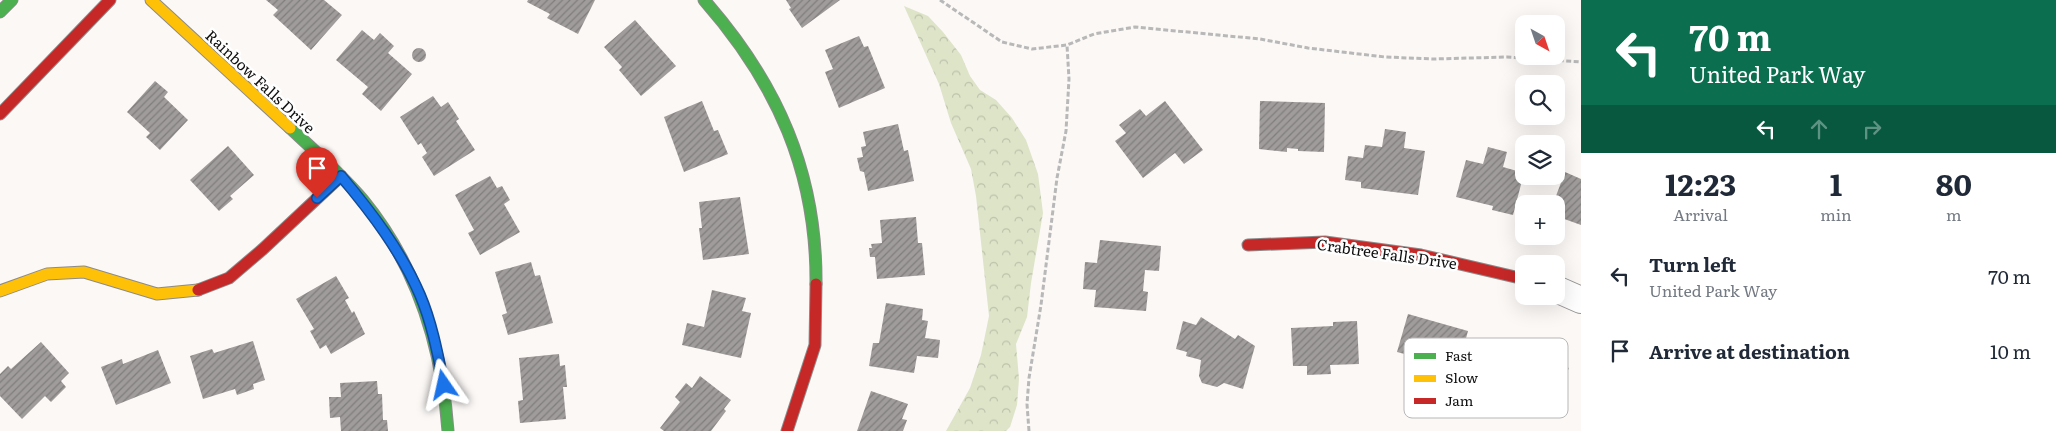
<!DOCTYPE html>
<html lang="en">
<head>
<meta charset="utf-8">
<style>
	:root { --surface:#fff; --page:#f6f6f7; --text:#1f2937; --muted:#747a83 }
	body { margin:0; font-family:Literata,serif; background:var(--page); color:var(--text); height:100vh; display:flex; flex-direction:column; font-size:19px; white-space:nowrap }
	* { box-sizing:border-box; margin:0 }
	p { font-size:16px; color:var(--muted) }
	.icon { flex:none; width:28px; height:28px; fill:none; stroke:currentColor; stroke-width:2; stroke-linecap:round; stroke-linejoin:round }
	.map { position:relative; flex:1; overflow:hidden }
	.side { display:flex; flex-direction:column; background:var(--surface); width:475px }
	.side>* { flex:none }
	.guide { background:#0b6e4f; color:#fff; overflow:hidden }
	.needle { width:32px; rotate:140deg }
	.controls { position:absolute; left:1515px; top:15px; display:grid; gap:10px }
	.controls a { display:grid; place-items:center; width:50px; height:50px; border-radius:10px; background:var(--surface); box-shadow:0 5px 20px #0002; font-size:25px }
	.pin { position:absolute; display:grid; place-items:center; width:42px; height:42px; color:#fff; margin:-51px -21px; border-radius:50% 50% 50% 0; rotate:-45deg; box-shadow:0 0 5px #0007 }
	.pin .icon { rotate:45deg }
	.me { position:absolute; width:55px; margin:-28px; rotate:349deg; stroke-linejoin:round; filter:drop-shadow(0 0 4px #0008) }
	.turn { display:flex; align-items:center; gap:18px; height:105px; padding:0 25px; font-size:22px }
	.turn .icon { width:65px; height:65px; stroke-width:2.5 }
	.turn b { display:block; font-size:35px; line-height:42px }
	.lanes { display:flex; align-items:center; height:48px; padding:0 25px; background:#0003; justify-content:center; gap:25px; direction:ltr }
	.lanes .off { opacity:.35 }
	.eta { display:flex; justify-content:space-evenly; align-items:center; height:85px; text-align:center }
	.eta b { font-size:30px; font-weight:700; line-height:35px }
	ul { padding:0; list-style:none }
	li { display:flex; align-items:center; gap:15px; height:75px; padding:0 25px }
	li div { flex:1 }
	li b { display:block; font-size:19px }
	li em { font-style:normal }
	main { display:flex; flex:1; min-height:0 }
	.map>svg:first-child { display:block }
	.forest { fill:url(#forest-crowns) }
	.building { fill:url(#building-hatch) }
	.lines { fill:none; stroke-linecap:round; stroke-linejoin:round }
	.street-casing { stroke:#969494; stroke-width:28 }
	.fast-casing { stroke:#8c8b8a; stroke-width:13 }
	.slow-casing { stroke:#8c8b8a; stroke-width:13 }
	.jam-casing { stroke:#8c8b8a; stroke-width:13 }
	.path { stroke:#b9b8b8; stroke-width:3; stroke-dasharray:5 2.5; stroke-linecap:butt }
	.street { stroke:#fefefe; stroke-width:26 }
	.fast { stroke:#4caf50; stroke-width:11 }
	.slow { stroke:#ffc107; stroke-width:11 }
	.jam { stroke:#c62828; stroke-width:11 }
	.route-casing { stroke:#114b97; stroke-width:12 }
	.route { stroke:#1a73e8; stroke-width:9 }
	.labels { text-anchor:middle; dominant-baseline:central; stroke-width:5; stroke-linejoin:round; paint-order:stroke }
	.street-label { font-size:15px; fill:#101010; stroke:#fff }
	.key { fill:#fff; stroke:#b7b7b7; stroke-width:1 }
	.key-label { font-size:14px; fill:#101010 }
</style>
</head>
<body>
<main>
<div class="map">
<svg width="1581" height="431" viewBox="0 0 1581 431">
	<defs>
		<pattern id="forest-crowns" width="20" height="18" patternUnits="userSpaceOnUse" patternTransform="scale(1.25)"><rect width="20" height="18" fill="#dee4c8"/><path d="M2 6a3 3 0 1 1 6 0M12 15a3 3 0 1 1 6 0" fill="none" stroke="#bdc3ab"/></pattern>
		<pattern id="building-hatch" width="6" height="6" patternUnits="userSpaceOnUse" patternTransform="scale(1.25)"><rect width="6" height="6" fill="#9f9c9b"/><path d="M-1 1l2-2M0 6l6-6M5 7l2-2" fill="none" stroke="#807e7d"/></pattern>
	</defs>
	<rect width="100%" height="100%" fill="#fbf8f6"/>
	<path class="forest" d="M 904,6 L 928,16 L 943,32 L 961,55 L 970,76 L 980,90 L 996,100 L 1012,118 L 1026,140 L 1038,174 L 1043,213 L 1031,283 L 1027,317 L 1016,344 L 1019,379 L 1017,405 L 1010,427 L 1006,431 L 946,431 L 970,388 L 981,355 L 989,316 L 976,196 L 971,169 L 951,123 L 939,84 Z"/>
	<g class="building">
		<path d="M 266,0 L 324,0 L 342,15 L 311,50 L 273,15 L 278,10 Z"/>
		<path d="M 528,0 L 595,0 L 578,34 L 547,18 L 550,14 L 527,2 Z"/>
		<path d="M 786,0 L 840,0 L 802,28 L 789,9 L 791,8 Z"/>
		<path d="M 635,20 L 676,66 L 641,96 L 619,70 L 622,67 L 604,47 Z"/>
		<path d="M 362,30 L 374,40 L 380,33 L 394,46 L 388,53 L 412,74 L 381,111 L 362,94 L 368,87 L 336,60 Z"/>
		<path d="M 859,36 L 864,47 L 868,46 L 885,88 L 839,108 L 825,72 L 833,69 L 825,50 Z"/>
		<circle cx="419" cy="55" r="7"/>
		<path d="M 155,81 L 168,92 L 164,97 L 188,120 L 160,150 L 146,137 L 150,133 L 127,112 Z"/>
		<path d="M 433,96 L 441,107 L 448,102 L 459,119 L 456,121 L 475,150 L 434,176 L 422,157 L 427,153 L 421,143 L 418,145 L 400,117 Z"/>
		<path d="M 702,101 L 714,131 L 718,130 L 728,154 L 684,172 L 664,117 Z"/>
		<path d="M 1165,101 L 1203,150 L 1184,164 L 1175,153 L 1143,178 L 1115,141 L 1126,133 L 1119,125 L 1140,109 L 1146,116 Z"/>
		<path d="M 1260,101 L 1325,103 L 1324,152 L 1298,151 L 1298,149 L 1287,148 L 1287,152 L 1259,149 Z"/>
		<path d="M 898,124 L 904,151 L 908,150 L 914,181 L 868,191 L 864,172 L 860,171 L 857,158 L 863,157 L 861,147 L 866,146 L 863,132 Z"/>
		<path d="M 1385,129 L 1406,132 L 1404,148 L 1425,151 L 1418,195 L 1361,188 L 1361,182 L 1345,180 L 1348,156 L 1363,158 L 1365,145 L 1382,147 Z"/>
		<path d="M 228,146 L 254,175 L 230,196 L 233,199 L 219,211 L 190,180 Z"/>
		<path d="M 1488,147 L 1507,152 L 1503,167 L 1524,173 L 1513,215 L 1492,210 L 1493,206 L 1456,197 L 1466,160 L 1483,164 Z"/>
		<path d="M 1565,172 L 1581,179 L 1581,225 L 1556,216 L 1556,204 L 1553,204 Z"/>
		<path d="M 490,176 L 497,188 L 502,186 L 510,200 L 504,204 L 520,232 L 480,255 L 468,233 L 474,230 L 455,195 Z"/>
		<path d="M 740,197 L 749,254 L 703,260 L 699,228 L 702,228 L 699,202 Z"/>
		<path d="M 916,217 L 918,243 L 922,243 L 925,275 L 877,279 L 875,257 L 870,257 L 869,248 L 872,248 L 871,244 L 882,243 L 880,220 Z"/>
		<path d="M 1100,240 L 1161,246 L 1159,271 L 1145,270 L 1143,291 L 1148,292 L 1146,311 L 1094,307 L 1096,290 L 1083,289 L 1085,262 L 1097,263 Z"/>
		<path d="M 531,262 L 535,276 L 540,275 L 553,323 L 508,335 L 502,315 L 507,313 L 495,272 Z"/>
		<path d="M 336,276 L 349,298 L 345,300 L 352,313 L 354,311 L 365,334 L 331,354 L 326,345 L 320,349 L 310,331 L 314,329 L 296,299 Z"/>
		<path d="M 712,290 L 746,298 L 742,311 L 751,313 L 741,358 L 682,345 L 687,323 L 704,327 Z"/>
		<path d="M 886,303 L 923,309 L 922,320 L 928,321 L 925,338 L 940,340 L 938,358 L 917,356 L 914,373 L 869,366 L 873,343 L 879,343 Z"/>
		<path d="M 1408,314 L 1468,331 L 1456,375 L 1436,370 L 1438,363 L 1397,352 Z"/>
		<path d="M 1201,317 L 1235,339 L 1238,335 L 1255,346 L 1243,389 L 1224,383 L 1217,387 L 1202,383 L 1199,376 L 1201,360 L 1186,356 L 1187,352 L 1176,349 L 1183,321 L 1196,325 Z"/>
		<path d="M 1357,321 L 1359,364 L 1330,365 L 1331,374 L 1307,375 L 1307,366 L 1293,366 L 1291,328 L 1333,326 L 1333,322 Z"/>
		<path d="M 253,341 L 265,380 L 253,384 L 254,389 L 237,395 L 235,389 L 203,399 L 190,356 L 212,349 L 214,353 Z"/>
		<path d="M 1501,341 L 1515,347 L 1517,344 L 1546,357 L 1548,352 L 1562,358 L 1559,364 L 1569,368 L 1559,390 L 1550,386 L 1544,399 L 1536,403 L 1524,397 L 1523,391 L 1517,399 L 1511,402 L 1498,397 L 1494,392 L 1498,383 L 1485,377 Z"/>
		<path d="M 41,342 L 69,373 L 61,381 L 66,387 L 51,402 L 45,396 L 22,419 L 0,396 L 0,374 L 8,366 L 11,369 Z"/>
		<path d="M 158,350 L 171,383 L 116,405 L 101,367 L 122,359 L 123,364 Z"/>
		<path d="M 559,354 L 560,366 L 565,365 L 567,387 L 563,387 L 566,419 L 520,423 L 518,401 L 523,400 L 519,358 Z"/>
		<path d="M 700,376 L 731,400 L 724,409 L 726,411 L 711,431 L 664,431 L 660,428 L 680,402 L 675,397 L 686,383 L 692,388 Z"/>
		<path d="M 377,381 L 378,394 L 382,394 L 383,420 L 387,420 L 388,431 L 341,431 L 340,417 L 330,418 L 329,397 L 341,397 L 340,383 Z"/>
		<path d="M 871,391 L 908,404 L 902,419 L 907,420 L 903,431 L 857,431 Z"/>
	</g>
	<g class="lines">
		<defs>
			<path id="street" d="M 1556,289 L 1581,300"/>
			<g id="fast">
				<path d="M 704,0 C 777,83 817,172 816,284"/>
				<path d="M 0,12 L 12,0"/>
				<path d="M 290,128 C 315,151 341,174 363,200 C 417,266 442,347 448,431"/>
			</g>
			<g id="slow">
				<path d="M 151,0 L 290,128"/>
				<path d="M 0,291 L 47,274 L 84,272 L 157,294 L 198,290"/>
			</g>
			<g id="jam">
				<path d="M 0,114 L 110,0"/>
				<path d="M 1248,245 L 1325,242 L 1421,255 L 1524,279"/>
				<path d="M 198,290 L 229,278 L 263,249 L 341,176"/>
				<path d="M 787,431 L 815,345 L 816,284"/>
			</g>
		</defs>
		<use href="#street" class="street-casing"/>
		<use href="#fast" class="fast-casing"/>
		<use href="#slow" class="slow-casing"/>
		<use href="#jam" class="jam-casing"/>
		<g class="path">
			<path d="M 940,0 L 1002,42 L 1032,49 L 1067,45 L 1094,34 L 1135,27 L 1260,39 L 1308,48 L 1385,57 L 1433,59 L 1507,57 L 1581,62"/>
			<path d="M 1029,431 L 1027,404 L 1029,378 L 1041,305 L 1057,178 L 1066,131 L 1069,79 L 1067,45"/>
		</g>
		<use href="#street" class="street"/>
		<use href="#fast" class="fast"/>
		<use href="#slow" class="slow"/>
		<use href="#jam" class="jam"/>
	</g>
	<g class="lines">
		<defs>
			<path id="route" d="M 317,198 L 341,176 C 372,213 401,251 420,295 C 432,323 438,355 444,385"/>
		</defs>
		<use href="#route" class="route-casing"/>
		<use href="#route" class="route"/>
	</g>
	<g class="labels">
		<g class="street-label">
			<text transform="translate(261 81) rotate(43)">Rainbow Falls Drive</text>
			<text transform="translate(1387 253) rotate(8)">Crabtree Falls Drive</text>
		</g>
	</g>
	<rect x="1404" y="338" width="164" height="80" rx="8" class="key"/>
	<rect x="1414" y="353" width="22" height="6" fill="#4caf50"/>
	<rect x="1414" y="375" width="22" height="7" fill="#ffc107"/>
	<rect x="1414" y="398" width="22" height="6" fill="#c62828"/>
	<g class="key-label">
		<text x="1445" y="361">Fast</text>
		<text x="1445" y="383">Slow</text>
		<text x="1445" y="406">Jam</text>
	</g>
</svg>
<div class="controls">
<a><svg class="needle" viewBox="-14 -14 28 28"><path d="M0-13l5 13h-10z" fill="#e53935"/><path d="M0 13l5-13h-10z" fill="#747a83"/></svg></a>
<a><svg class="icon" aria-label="search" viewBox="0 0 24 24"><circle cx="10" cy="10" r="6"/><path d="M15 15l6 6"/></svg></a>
<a><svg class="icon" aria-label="layers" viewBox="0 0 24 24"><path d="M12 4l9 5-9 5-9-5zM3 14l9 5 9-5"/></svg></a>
<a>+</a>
<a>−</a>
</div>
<div class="pin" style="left:317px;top:198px;background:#d93025"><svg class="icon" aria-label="arrive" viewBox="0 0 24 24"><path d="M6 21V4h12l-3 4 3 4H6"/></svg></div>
<svg class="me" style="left:444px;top:385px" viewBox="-20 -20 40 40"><path d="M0-17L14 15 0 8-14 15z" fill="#1a73e8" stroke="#fff" stroke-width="4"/></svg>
</div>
<section class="side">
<div class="guide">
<div class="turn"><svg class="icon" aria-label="left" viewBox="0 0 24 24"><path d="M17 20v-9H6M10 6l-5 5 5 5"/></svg><div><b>70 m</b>United Park Way</div></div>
<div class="lanes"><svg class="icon" aria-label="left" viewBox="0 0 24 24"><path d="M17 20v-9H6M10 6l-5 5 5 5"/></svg><svg class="icon off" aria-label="ahead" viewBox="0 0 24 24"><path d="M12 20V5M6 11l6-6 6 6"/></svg><svg class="icon off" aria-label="right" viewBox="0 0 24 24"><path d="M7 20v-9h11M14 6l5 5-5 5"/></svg></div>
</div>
<div class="eta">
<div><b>12:23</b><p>Arrival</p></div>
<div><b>1</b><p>min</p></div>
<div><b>80</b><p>m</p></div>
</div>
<ul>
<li><svg class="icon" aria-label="left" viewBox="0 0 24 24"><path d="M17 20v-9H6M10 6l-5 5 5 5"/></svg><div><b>Turn left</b><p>United Park Way</p></div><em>70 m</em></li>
<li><svg class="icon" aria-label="arrive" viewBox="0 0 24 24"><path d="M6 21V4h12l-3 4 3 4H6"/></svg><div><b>Arrive at destination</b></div><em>10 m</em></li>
</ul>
</section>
</main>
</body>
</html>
